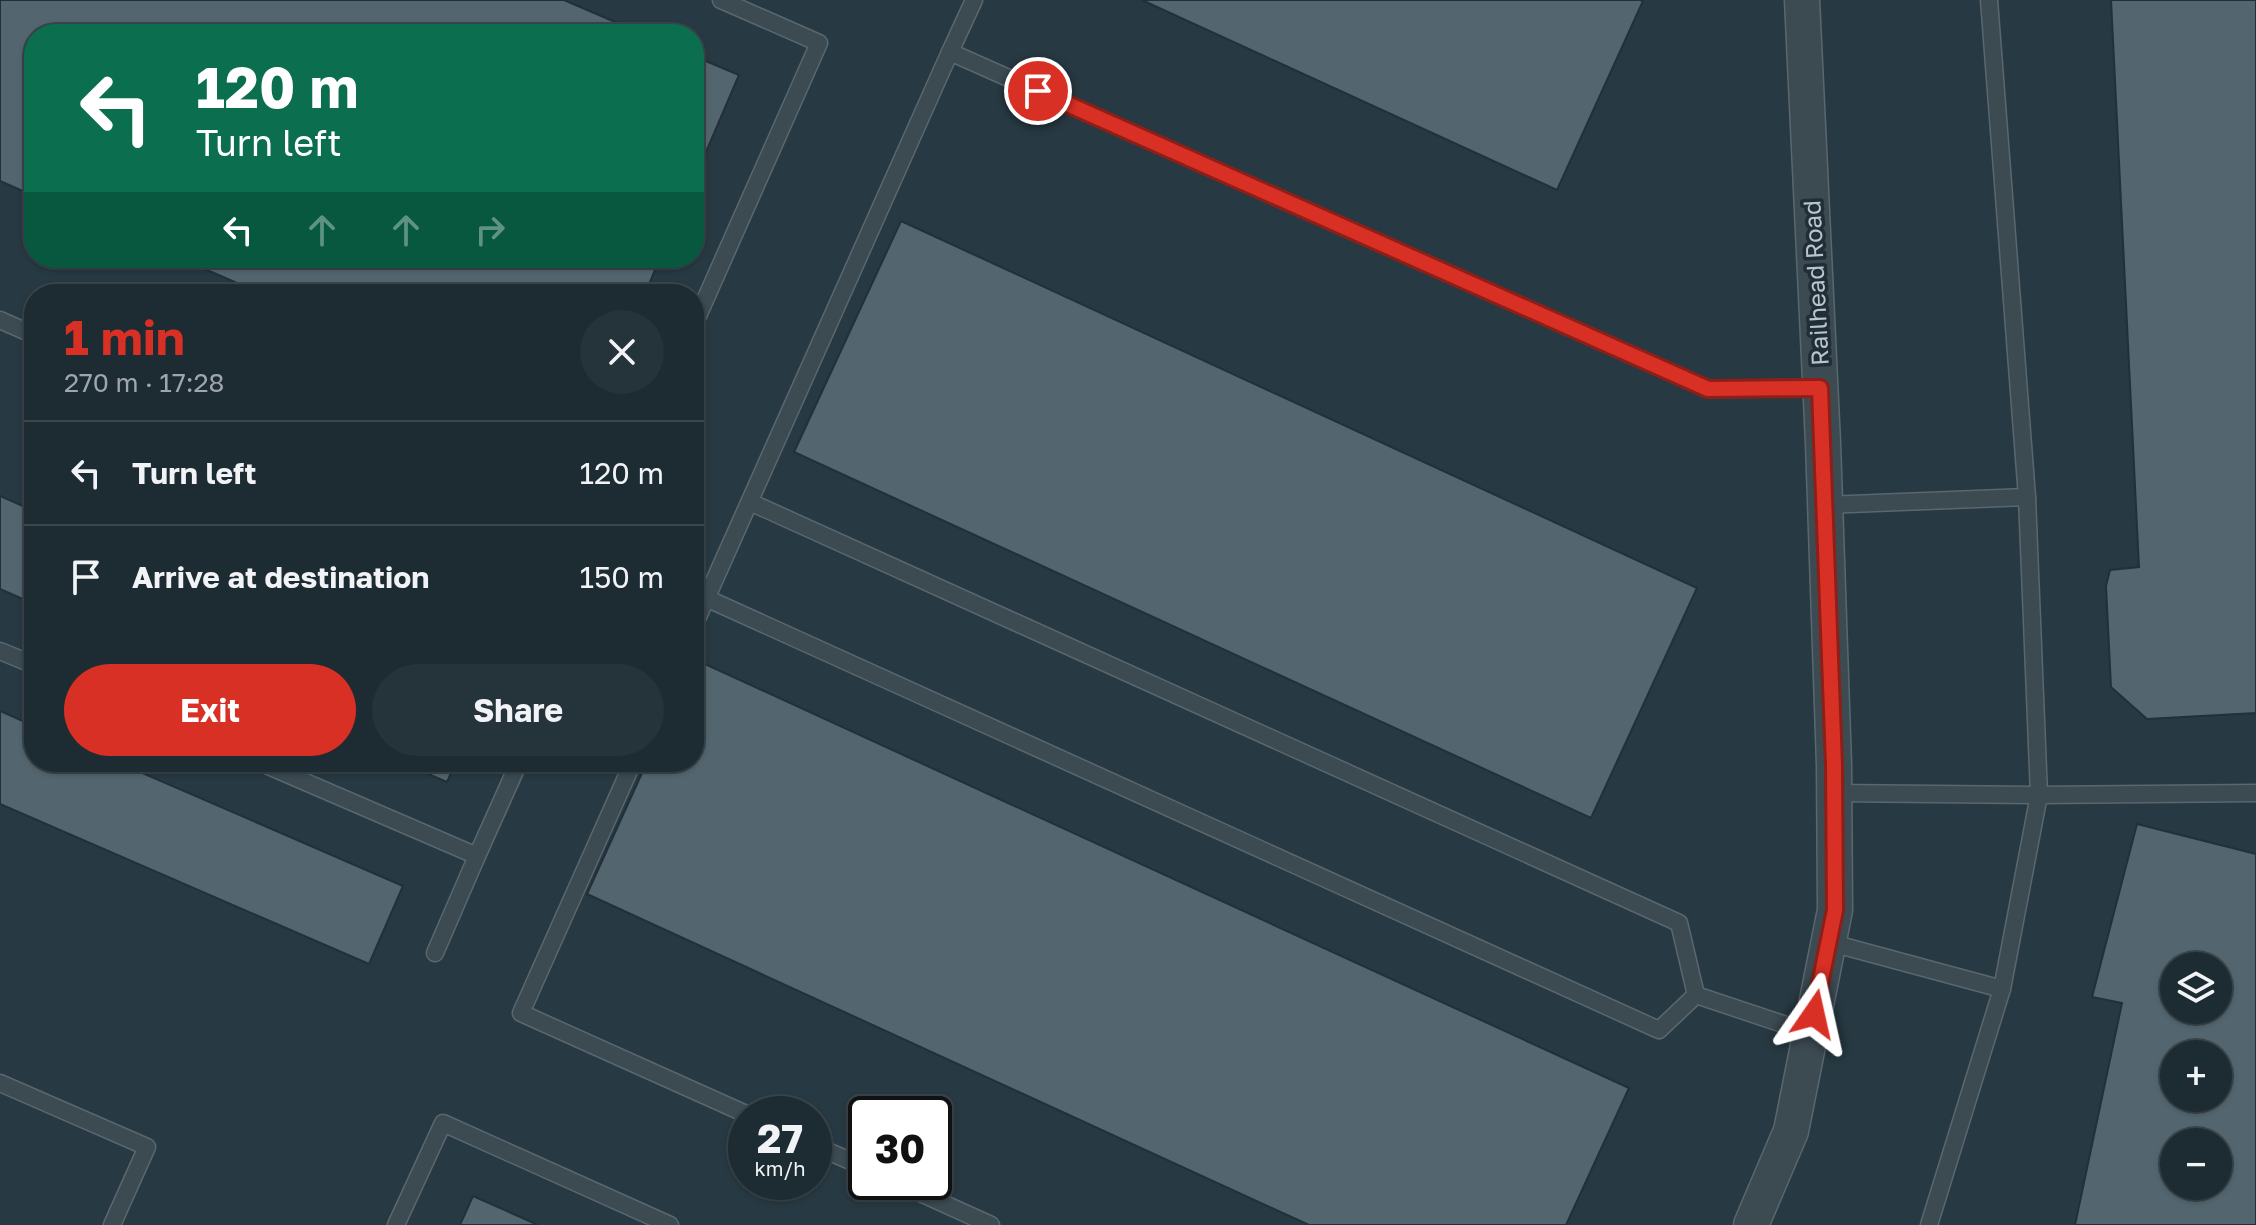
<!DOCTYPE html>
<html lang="en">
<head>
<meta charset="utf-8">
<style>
	:root { --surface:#1d2b32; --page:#25333a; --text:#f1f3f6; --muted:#a0a7ac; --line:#3b474d; --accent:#d93025 }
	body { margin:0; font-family:"Golos Text",sans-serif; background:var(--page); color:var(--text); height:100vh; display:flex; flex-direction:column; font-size:30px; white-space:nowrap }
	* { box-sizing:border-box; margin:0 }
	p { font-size:26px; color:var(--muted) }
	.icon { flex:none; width:44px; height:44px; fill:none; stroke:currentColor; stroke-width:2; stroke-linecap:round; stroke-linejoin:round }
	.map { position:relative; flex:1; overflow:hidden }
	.drawer { position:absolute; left:24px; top:284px; width:680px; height:488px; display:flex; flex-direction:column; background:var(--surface); border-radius:32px; box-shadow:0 2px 6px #0004,0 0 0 2px var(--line) }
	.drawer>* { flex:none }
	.guide { position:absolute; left:24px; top:24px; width:680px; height:244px; border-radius:32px; box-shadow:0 2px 6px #0004,0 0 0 2px var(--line); background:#0b6e4f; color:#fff; overflow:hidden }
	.buttons { position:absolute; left:2160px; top:952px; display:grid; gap:16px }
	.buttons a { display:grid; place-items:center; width:72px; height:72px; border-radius:50%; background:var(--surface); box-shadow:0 2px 6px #0004,0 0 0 2px var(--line); font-size:40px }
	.speed { position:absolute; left:728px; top:1096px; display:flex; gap:16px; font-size:40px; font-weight:700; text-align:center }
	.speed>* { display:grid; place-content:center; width:104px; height:104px; border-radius:50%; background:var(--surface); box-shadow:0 2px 6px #0004,0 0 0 2px var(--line); line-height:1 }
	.speed small { font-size:20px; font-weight:400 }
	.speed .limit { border:4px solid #111; border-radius:12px; background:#fff; color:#111 }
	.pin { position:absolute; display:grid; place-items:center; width:68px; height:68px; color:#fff; margin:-34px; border:4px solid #fff; border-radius:50%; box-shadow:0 2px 8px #0007 }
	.me { position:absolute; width:88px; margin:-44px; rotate:11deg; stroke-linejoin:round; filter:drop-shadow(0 0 6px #0008) }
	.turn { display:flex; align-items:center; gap:28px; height:168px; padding:0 40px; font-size:36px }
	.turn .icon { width:104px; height:104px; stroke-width:2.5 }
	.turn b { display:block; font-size:56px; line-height:68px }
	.lanes { display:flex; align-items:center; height:76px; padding:0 40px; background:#0003; justify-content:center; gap:40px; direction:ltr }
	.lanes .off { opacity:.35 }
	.round { display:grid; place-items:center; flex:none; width:84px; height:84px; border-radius:42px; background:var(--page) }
	.headline { display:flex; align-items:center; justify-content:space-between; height:136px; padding:0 40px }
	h1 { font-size:48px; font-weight:700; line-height:60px; color:var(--accent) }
	.action { display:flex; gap:16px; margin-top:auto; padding:16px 40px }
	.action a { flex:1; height:92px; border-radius:48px; background:var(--accent); color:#fff; font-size:32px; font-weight:700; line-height:92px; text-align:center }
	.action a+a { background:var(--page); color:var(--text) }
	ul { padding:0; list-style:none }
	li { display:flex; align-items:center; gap:24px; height:104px; padding:0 40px; border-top:2px solid var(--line) }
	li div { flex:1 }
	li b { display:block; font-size:30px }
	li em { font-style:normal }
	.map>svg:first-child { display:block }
	.building { fill:#53666f; stroke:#223139; stroke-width:2; fill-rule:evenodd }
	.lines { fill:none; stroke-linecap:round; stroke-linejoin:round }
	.lane-casing { stroke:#5a676f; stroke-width:19 }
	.street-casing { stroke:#5a676f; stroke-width:37 }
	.lane { stroke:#3c4a52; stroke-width:16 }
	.street { stroke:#3c4a52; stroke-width:34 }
	.route-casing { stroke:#8d1f18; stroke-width:20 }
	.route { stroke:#d93025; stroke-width:14 }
	.labels { text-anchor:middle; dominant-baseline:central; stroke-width:7; stroke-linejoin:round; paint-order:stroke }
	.street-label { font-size:24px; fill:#b9c4cc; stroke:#202f37 }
</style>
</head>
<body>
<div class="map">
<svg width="2256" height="1225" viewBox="0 0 2256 1225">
	<rect width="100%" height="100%" fill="#273942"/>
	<g class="building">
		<path d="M 0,0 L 564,0 L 643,34 L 34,34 L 34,196 L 0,181 Z"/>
		<path d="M 1142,0 L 1640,0 L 1643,1 L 1557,190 Z"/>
		<path d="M 2111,0 L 2256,0 L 2256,713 L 2147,719 L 2111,687 L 2106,586 L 2110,570 L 2139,567 Z"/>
		<path d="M 694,56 L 739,75 L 694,180 Z"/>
		<path d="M 901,221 L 1697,588 L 1591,818 L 794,452 Z"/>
		<path d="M 179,258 L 660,258 L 645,294 L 263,294 Z"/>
		<path d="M 0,496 L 34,511 L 34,604 L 0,589 Z"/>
		<path d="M 694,659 L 1629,1088 L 1566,1225 L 1309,1225 L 587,894 L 647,762 L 694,762 Z"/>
		<path d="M 0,711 L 34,726 L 34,762 L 117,762 L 403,886 L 369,964 L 0,804 Z"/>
		<path d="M 400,762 L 456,762 L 447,782 Z"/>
		<path d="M 2137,824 L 2256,854 L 2256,1225 L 2075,1225 L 2122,1003 L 2092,997 ZM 2174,966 L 2218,966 L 2218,1010 L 2174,1010 ZM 2174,1054 L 2218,1054 L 2218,1098 L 2174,1098 ZM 2174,1142 L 2218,1142 L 2218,1186 L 2174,1186 Z"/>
		<path d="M 473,1196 L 538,1225 L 460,1225 Z"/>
	</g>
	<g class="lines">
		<defs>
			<g id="lane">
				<path d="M 974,0 L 950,52 L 1708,389 L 1820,388"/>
				<path d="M 0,320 L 34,335"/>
				<path d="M 694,325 L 819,43 L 721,0"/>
				<path d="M 750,502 L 1679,923 L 1696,995 L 1810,1033"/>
				<path d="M 1825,505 L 2027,497"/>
				<path d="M 706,598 L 1659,1030 L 1696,995"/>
				<path d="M 694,626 L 950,52"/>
				<path d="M 0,651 L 34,665"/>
				<path d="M 259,762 L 477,856 L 519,762"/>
				<path d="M 633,762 L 521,1013 L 746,1114"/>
				<path d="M 1834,793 L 2039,795 L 2027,497 L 1989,0"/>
				<path d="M 1828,942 L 2002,989"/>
				<path d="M 435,953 L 477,856"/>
				<path d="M 0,1083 L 147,1147 L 112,1225"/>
				<path d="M 814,1145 L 866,1168"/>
				<path d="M 896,1182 L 991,1225"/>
				<path d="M 396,1225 L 443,1123 L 670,1225"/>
				<path d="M 1929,1225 L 2002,989 L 2039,795 L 2256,793"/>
			</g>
			<path id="street" d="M 1751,1225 L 1791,1131 L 1835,910 L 1834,765 L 1823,443 L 1802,0"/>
		</defs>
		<use href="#lane" class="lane-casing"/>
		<use href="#street" class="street-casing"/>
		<use href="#lane" class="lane"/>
		<use href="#street" class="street"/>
	</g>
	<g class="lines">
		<defs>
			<path id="route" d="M 1038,91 L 1708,389 L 1820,388 L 1834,765 L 1835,910 L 1814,1014"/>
		</defs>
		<use href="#route" class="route-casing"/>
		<use href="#route" class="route"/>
	</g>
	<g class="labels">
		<g class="street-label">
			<text transform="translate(1815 283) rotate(-93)">Railhead Road</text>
		</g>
	</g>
</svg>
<div class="buttons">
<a><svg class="icon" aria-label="layers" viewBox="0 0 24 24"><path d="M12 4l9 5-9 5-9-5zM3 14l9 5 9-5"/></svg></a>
<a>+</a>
<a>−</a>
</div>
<div class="speed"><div>27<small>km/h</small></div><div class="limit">30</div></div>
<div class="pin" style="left:1038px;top:91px;background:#d93025"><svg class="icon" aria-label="arrive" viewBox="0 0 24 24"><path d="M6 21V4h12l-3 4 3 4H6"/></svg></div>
<svg class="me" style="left:1814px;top:1014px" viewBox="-20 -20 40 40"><path d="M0-17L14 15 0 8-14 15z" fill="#d93025" stroke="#fff" stroke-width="4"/></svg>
<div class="guide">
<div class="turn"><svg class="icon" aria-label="left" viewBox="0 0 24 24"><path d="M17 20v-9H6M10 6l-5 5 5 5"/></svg><div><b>120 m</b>Turn left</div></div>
<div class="lanes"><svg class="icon" aria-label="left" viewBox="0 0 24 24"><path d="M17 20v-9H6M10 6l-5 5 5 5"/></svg><svg class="icon off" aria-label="ahead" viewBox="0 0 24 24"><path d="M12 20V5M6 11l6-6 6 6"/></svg><svg class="icon off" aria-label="ahead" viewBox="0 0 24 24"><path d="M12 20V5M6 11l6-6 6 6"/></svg><svg class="icon off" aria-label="right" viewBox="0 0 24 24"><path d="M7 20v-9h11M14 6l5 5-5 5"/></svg></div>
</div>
<section class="drawer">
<div class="headline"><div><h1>1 min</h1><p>270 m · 17:28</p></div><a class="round"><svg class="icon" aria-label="close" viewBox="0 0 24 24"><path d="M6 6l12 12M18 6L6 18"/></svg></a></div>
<ul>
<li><svg class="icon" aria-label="left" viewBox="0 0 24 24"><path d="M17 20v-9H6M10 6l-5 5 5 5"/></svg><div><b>Turn left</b></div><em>120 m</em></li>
<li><svg class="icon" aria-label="arrive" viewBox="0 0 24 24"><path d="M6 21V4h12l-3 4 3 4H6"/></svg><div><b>Arrive at destination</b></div><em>150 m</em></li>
</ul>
<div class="action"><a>Exit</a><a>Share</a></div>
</section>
</div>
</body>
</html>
